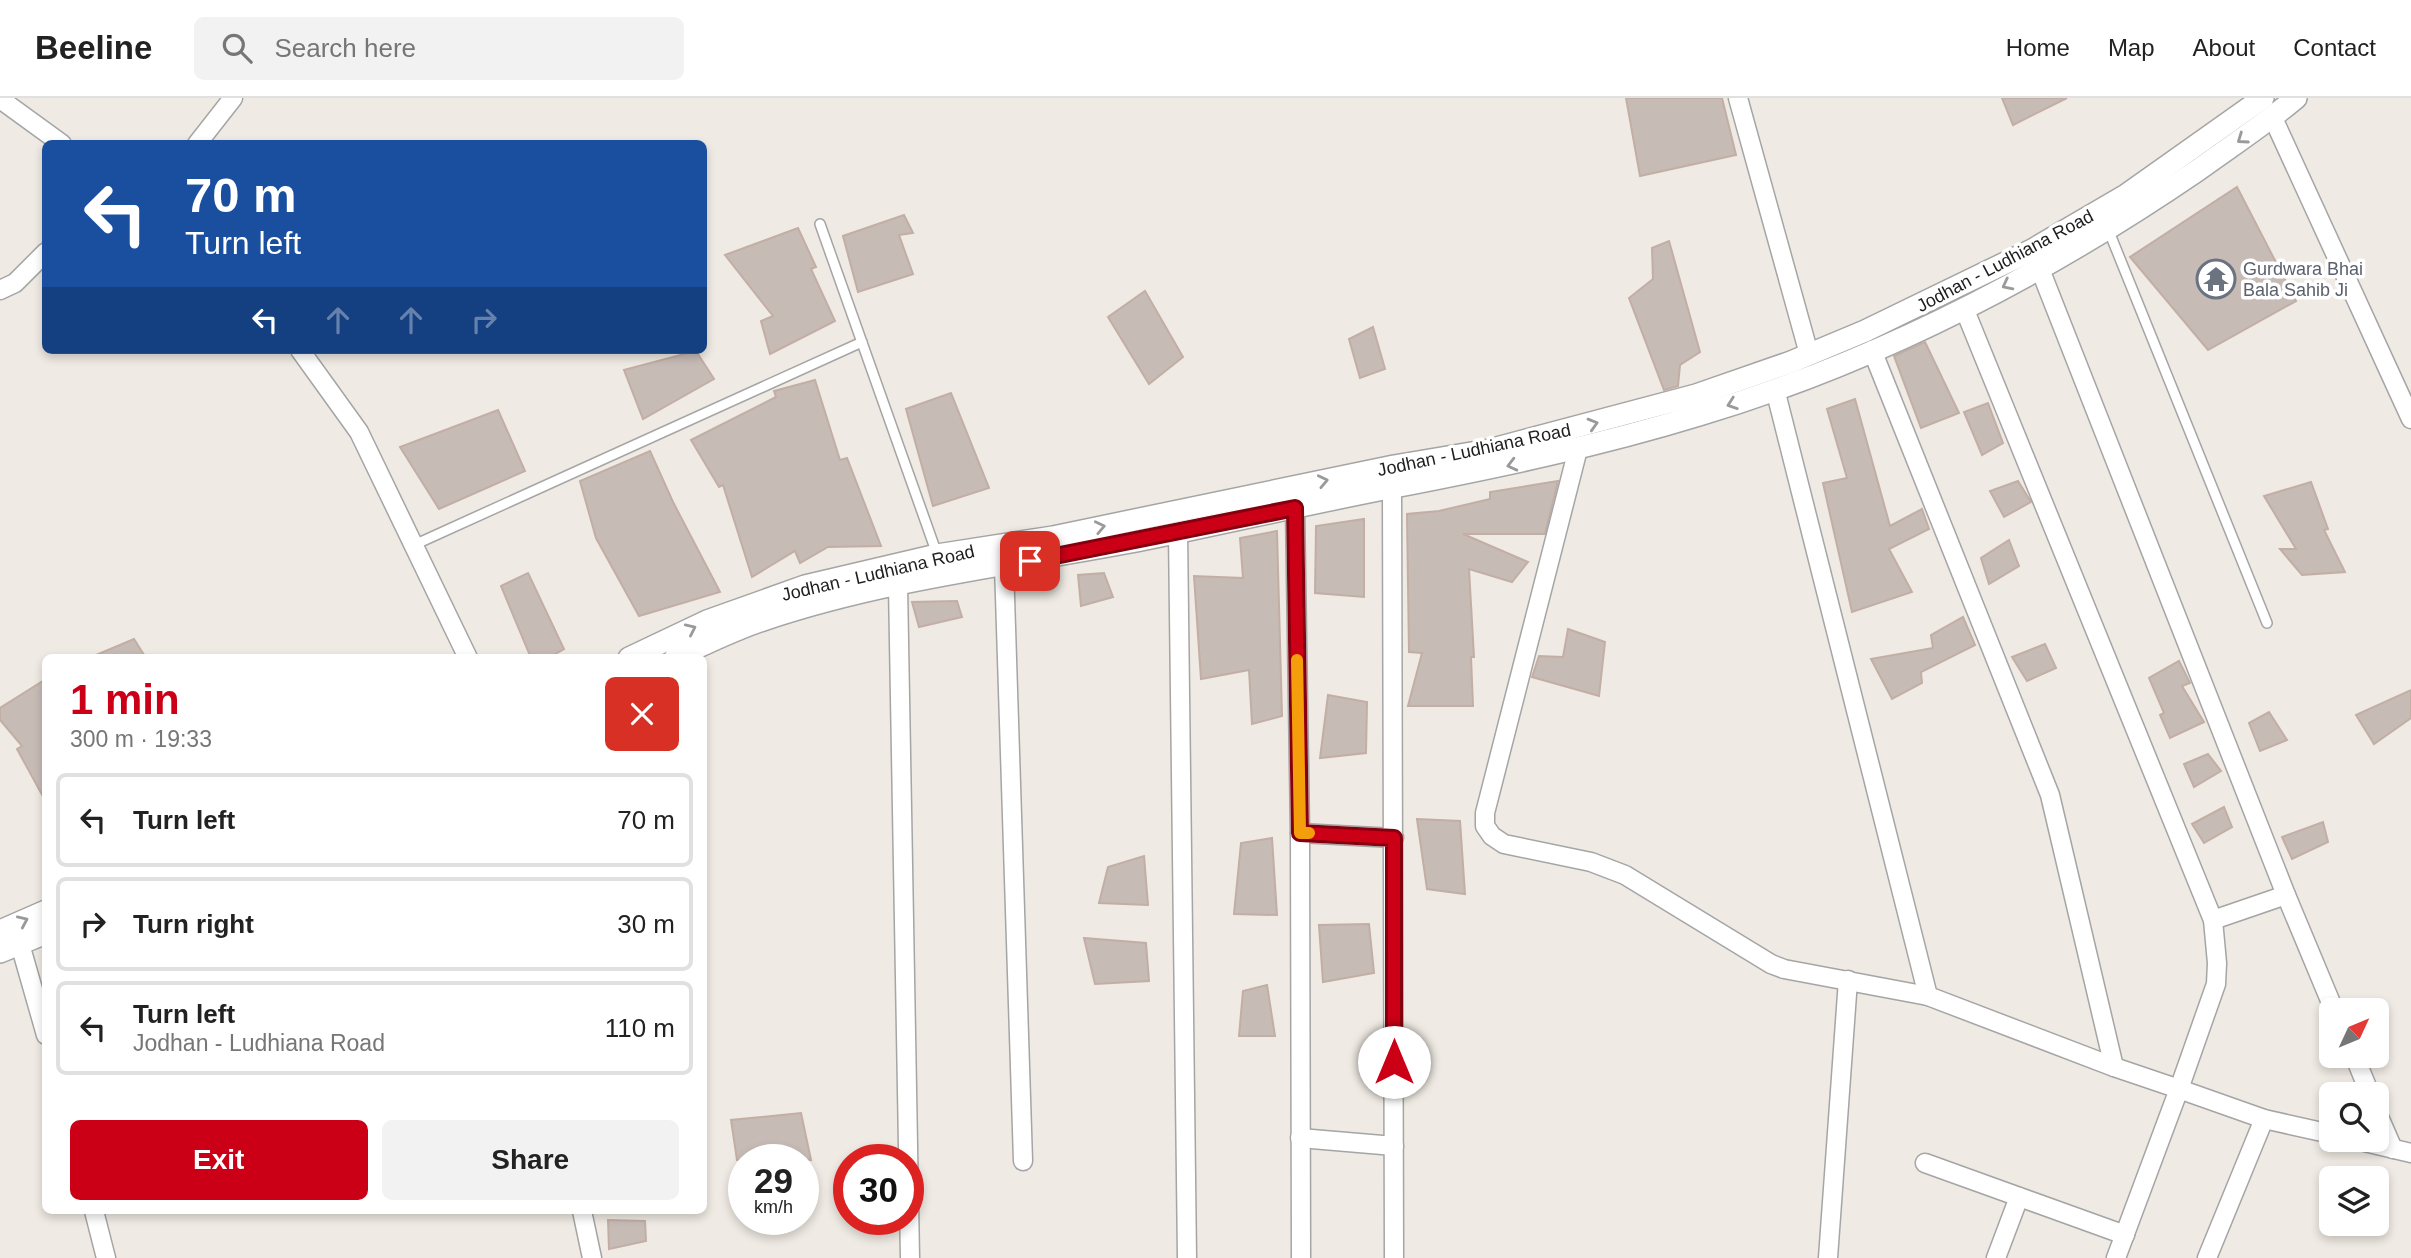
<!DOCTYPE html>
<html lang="en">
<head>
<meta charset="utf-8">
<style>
	:root { --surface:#fff; --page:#f2f2f2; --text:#222; --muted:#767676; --line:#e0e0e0; --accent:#cb0016 }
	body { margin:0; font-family:Helvetica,sans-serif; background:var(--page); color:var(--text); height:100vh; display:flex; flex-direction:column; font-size:26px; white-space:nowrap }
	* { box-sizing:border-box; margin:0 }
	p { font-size:23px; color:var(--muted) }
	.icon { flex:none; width:38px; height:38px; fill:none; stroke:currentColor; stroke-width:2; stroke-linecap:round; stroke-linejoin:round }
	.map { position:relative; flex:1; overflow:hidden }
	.drawer { position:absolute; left:42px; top:556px; width:665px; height:560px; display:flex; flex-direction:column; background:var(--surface); border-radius:10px; box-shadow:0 4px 10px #0003 }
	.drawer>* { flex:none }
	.banner { position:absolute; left:42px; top:42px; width:665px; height:214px; border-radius:10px; box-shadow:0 4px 10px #0003; background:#1a4fa0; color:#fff; overflow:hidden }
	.needle { width:46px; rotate:46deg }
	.fabs { position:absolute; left:2319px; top:900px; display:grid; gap:14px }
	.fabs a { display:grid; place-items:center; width:70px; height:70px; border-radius:10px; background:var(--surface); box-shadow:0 4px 10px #0003; font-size:35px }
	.speed { position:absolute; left:728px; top:1046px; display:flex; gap:14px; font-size:35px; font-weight:700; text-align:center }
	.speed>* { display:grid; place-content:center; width:91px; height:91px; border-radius:50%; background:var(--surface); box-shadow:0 4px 10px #0003; line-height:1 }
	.speed small { font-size:18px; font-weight:400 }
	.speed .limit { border:10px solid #d22; background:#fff; color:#111 }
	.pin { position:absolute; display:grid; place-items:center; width:60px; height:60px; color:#fff; margin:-30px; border-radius:14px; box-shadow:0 4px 10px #0006 }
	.me { position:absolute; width:77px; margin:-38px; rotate:0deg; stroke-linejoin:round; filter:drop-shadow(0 0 5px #0008) }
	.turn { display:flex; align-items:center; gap:24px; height:147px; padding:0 28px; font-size:32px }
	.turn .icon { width:91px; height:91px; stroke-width:2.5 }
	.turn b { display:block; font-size:49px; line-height:60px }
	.lanes { display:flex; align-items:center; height:66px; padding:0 28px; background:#0003; justify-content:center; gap:35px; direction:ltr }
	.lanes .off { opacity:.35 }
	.round { display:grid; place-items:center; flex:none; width:74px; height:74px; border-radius:10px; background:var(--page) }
	.headline { display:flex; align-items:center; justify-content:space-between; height:119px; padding:0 28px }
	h1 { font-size:42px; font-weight:600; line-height:52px; color:var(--accent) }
	.button { display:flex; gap:14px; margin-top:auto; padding:14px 28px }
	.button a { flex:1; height:80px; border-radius:10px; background:var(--accent); color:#fff; font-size:28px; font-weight:600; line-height:80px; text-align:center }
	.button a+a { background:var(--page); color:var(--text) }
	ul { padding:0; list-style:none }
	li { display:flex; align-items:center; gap:21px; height:94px; margin:0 14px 10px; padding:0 14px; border:4px solid var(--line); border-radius:10px }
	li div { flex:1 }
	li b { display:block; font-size:26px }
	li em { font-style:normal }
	header { display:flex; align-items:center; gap:42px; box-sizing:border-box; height:98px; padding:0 35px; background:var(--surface); border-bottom:2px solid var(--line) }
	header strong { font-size:33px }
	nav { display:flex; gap:38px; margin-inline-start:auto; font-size:24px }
	.search { width:490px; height:63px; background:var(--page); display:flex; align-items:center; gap:18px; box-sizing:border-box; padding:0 24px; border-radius:10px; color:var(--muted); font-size:26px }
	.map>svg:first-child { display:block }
	.building { fill:#c7bbb6; stroke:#c2aea4; stroke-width:2 }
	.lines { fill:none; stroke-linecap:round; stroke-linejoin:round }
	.service-casing { stroke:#a5a5a5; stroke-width:12 }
	.minor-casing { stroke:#a5a5a5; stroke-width:21 }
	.tertiary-casing { stroke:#a5a5a5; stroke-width:24 }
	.service { stroke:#fff; stroke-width:9 }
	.minor { stroke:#fff; stroke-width:18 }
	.tertiary { stroke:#fff; stroke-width:21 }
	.oneway { stroke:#9a9a9a }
	.route-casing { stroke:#84000e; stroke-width:18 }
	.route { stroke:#cb0016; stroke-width:12 }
	.slow { stroke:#f59e0b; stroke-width:12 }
	.labels { text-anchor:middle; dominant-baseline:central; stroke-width:7; stroke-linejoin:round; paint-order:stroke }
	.street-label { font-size:18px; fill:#1e1e1e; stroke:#fff }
	.worship-label { font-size:18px; fill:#5b616d; stroke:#fff; text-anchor:start }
</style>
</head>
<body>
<header>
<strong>Beeline</strong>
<div class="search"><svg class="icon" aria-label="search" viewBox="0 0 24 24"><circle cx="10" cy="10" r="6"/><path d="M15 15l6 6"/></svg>Search here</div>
<nav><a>Home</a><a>Map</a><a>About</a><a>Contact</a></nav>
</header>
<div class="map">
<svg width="2411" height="1160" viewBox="0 0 2411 1160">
	<rect width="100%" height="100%" fill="#efeae3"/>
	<g class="building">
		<path d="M 1626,0 L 1722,0 L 1736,57 L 1640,78 Z"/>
		<path d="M 2002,0 L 2067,0 L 2013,27 Z"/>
		<path d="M 2237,89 L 2296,203 L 2208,252 L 2130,159 Z"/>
		<path d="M 904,117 L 913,135 L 899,137 L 913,176 L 858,194 L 843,138 Z"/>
		<path d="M 798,130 L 816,169 L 811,171 L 835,223 L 770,256 L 761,223 L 773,218 L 725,157 Z"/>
		<path d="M 1669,143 L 1700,254 L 1680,267 L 1678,288 L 1664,292 L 1629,200 L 1653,181 L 1652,150 Z"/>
		<path d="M 1145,193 L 1183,259 L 1149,286 L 1108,219 Z"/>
		<path d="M 1373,229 L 1385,271 L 1360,280 L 1349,241 Z"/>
		<path d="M 1925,244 L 1959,315 L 1921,330 L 1894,258 Z"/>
		<path d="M 696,253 L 714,281 L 643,321 L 624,272 Z"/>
		<path d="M 815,282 L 840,362 L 847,360 L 881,448 L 828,449 L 800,465 L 795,453 L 752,479 L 723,387 L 719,389 L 691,342 L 776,299 L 774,293 Z"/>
		<path d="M 951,295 L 989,390 L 933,408 L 906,311 Z"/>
		<path d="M 1855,301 L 1890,428 L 1922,411 L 1929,431 L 1889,451 L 1912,494 L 1852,514 L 1823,385 L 1847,380 L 1827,311 Z"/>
		<path d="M 1988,305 L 2003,345 L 1982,357 L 1964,314 Z"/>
		<path d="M 498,312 L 525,373 L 439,411 L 400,349 Z"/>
		<path d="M 650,353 L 673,404 L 720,494 L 639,518 L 596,440 L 580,383 Z"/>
		<path d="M 1558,383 L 1545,436 L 1463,436 L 1528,464 L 1512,484 L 1469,471 L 1474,559 L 1471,559 L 1473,608 L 1408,608 L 1422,555 L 1409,554 L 1407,416 L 1439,413 L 1490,401 L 1490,394 Z"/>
		<path d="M 2018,383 L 2031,404 L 2004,419 L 1990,393 Z"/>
		<path d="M 2311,384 L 2328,431 L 2324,432 L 2345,474 L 2302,477 L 2280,451 L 2296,451 L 2264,398 Z"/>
		<path d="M 1364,421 L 1364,499 L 1315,495 L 1316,428 Z"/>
		<path d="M 1277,433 L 1282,618 L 1252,626 L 1249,572 L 1201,581 L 1194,478 L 1243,480 L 1240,440 Z"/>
		<path d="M 2009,442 L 2019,468 L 1989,486 L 1981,460 Z"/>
		<path d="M 528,475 L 564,551 L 548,560 L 531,560 L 501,488 Z"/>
		<path d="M 1104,475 L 1113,499 L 1081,508 L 1078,477 Z"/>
		<path d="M 957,503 L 962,519 L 919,529 L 912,504 Z"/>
		<path d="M 1963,519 L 1975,547 L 1921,574 L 1922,585 L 1892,601 L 1871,561 L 1933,550 L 1931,537 Z"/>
		<path d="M 1568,531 L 1605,544 L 1599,598 L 1532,579 L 1539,558 L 1563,559 Z"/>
		<path d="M 134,541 L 146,560 L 89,560 Z"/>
		<path d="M 2045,546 L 2056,570 L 2027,583 L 2012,559 Z"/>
		<path d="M 2179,563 L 2190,585 L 2182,588 L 2204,624 L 2170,640 L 2160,617 L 2164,615 L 2149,580 Z"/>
		<path d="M 46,581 L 46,704 L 17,651 L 22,648 L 0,622 L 0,610 Z"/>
		<path d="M 2411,592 L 2411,620 L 2374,646 L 2356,617 Z"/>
		<path d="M 1328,597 L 1367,604 L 1366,655 L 1320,660 Z"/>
		<path d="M 2269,614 L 2287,642 L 2260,653 L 2249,625 Z"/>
		<path d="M 2208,656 L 2221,673 L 2194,689 L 2184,666 Z"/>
		<path d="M 2224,709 L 2232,729 L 2204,745 L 2192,726 Z"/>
		<path d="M 1417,721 L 1460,723 L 1465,796 L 1427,791 Z"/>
		<path d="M 2323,724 L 2328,744 L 2292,761 L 2282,739 Z"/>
		<path d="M 1272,740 L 1277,817 L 1234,816 L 1241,745 Z"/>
		<path d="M 1144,758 L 1148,807 L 1099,805 L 1108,769 Z"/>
		<path d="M 1369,826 L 1374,875 L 1323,884 L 1319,827 Z"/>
		<path d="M 1084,840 L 1146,845 L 1149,883 L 1095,886 Z"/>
		<path d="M 1267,887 L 1275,938 L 1239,938 L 1243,893 Z"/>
		<path d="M 801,1015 L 811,1062 L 737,1062 L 731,1022 Z"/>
		<path d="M 608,1122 L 645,1123 L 646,1143 L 609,1151 Z"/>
	</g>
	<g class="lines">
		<defs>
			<g id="service">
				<path d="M 820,126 L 937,456"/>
				<path d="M 2108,131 L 2267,525"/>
				<path d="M 414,447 L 862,244"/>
			</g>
			<g id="minor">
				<path d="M 1738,0 L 1809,256"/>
				<path d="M 0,1 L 62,46"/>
				<path d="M 2273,20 L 2411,321"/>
				<path d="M 197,46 L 233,0"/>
				<path d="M 2040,171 L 2286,797 L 2334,912"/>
				<path d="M 0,192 L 15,185 L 46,154"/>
				<path d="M 1964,210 L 2213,822 L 2217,865 L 2216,886 L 2179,991 L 2264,1021 L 2331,1036"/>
				<path d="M 300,252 L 359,334 L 468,560"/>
				<path d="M 1872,252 L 2050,697 L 2114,969 L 2179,991 L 2116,1160"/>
				<path d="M 1775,291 L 1928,898"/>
				<path d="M 1578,351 L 1485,715 L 1485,728 L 1492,738 L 1504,746 L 1591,764 L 1625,777 L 1771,866 L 1784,871 L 1928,898 L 2114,969"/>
				<path d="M 1392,389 L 1394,1160"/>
				<path d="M 1295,410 L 1300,735 L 1301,1160"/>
				<path d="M 1178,434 L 1187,1160"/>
				<path d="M 1004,467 L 1023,1063"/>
				<path d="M 898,487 L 910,1160"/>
				<path d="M 1300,735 L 1394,740"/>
				<path d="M 2213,822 L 2286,797"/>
				<path d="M 20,846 L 46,937"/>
				<path d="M 2354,957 L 2370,996"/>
				<path d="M 2376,1012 L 2393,1051"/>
				<path d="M 1300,1040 L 1394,1048"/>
				<path d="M 2352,1041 L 2411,1055"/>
				<path d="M 1925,1065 L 2125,1137"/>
				<path d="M 94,1113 L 106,1160"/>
				<path d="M 582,1113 L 592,1160"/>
				<path d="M 1828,1160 L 1848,882"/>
				<path d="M 1996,1160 L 2019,1099"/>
				<path d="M 2207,1160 L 2264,1021"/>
			</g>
			<g id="tertiary">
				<path d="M 629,560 L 707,523 L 805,488 L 937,457 L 1053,439 L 1394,368 L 1489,352 L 1696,297 L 1791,264 L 1865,233 L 2032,152 L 2126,97 L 2263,0"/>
				<path d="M 675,560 C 704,546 733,532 763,522 C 887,480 1019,466 1146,441 C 1229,424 1311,405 1394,389 C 1497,369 1598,348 1699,317 C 1876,264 2046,176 2198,72 C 2231,48 2265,26 2296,0"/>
				<path d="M 0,833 L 46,813"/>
				<path d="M 0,854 L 46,835"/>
			</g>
		</defs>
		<use href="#service" class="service-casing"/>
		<use href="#minor" class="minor-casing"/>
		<use href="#tertiary" class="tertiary-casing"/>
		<use href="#service" class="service"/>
		<use href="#minor" class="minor"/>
		<use href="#tertiary" class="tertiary"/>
	</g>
	<defs><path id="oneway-chevron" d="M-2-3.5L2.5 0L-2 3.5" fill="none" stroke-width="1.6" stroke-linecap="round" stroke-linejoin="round" transform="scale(1.75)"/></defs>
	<g class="oneway">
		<use href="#oneway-chevron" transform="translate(2242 41) rotate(145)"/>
		<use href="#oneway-chevron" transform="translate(2007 187) rotate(153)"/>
		<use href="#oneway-chevron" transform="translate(1732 306) rotate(161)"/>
		<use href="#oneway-chevron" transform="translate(1593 326) rotate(-16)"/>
		<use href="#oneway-chevron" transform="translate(1512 367) rotate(166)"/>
		<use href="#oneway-chevron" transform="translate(1323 383) rotate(-12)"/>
		<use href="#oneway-chevron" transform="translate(1100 429) rotate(-12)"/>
		<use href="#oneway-chevron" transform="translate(691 531) rotate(-25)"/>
		<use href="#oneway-chevron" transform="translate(23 823) rotate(-24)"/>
	</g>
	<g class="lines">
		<defs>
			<path id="route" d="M 1030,463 L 1295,410 L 1300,735 L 1394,740 L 1394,964"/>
		</defs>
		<use href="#route" class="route-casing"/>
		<use href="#route" class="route"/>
		<path class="slow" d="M 1297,562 L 1300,735 L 1309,735"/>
	</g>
	<defs>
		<symbol id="temple-ring" viewBox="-11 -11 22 22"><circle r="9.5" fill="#fff" stroke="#6b7280" stroke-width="1.5"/><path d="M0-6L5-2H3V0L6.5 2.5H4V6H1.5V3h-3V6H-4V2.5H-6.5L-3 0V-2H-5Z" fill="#6b7280"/></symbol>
	</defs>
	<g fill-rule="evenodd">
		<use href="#temple-ring" x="2194" y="159" width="44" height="44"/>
	</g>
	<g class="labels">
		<g class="street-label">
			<text transform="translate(2005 163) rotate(-28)">Jodhan - Ludhiana Road</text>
			<text transform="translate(1474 352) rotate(-12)">Jodhan - Ludhiana Road</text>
			<text transform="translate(878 475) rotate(-13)">Jodhan - Ludhiana Road</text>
		</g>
		<g class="worship-label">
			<text x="2243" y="171">Gurdwara Bhai<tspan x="2243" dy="21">Bala Sahib Ji</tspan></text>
		</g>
	</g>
</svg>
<div class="fabs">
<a><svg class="needle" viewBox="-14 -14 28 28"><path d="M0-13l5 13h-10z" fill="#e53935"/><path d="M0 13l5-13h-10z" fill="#767676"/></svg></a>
<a><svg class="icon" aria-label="search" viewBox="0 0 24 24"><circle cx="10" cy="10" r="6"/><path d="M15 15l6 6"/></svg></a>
<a><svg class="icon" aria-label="layers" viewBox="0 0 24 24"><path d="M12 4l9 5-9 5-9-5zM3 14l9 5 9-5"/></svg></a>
</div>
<div class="speed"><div>29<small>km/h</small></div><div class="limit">30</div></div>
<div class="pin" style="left:1030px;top:463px;background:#d93025"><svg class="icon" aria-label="arrive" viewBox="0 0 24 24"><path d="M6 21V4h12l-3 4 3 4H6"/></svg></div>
<svg class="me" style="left:1394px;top:964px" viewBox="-20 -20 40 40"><circle r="19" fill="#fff"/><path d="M0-13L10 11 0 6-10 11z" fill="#cb0016"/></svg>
<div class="banner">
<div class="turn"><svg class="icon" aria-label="left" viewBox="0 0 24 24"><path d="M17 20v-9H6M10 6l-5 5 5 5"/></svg><div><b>70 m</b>Turn left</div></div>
<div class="lanes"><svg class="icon" aria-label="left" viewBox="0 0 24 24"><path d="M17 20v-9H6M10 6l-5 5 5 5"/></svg><svg class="icon off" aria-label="ahead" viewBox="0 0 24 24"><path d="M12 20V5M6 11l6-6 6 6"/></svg><svg class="icon off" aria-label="ahead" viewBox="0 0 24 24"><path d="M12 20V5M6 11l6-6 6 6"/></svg><svg class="icon off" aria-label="right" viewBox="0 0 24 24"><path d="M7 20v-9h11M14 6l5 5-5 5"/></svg></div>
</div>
<section class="drawer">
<div class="headline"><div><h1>1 min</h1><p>300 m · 19:33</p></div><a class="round" style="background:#d93025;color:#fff"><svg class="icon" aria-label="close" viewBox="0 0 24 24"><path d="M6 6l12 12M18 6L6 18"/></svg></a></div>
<ul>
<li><svg class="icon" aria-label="left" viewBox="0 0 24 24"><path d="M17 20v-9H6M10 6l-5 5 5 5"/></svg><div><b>Turn left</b></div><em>70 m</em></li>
<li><svg class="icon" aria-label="right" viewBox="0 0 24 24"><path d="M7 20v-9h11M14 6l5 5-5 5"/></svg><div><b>Turn right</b></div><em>30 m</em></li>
<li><svg class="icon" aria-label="left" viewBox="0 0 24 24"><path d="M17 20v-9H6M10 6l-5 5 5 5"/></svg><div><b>Turn left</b><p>Jodhan - Ludhiana Road</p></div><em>110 m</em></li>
</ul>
<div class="button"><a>Exit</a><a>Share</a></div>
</section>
</div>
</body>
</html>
